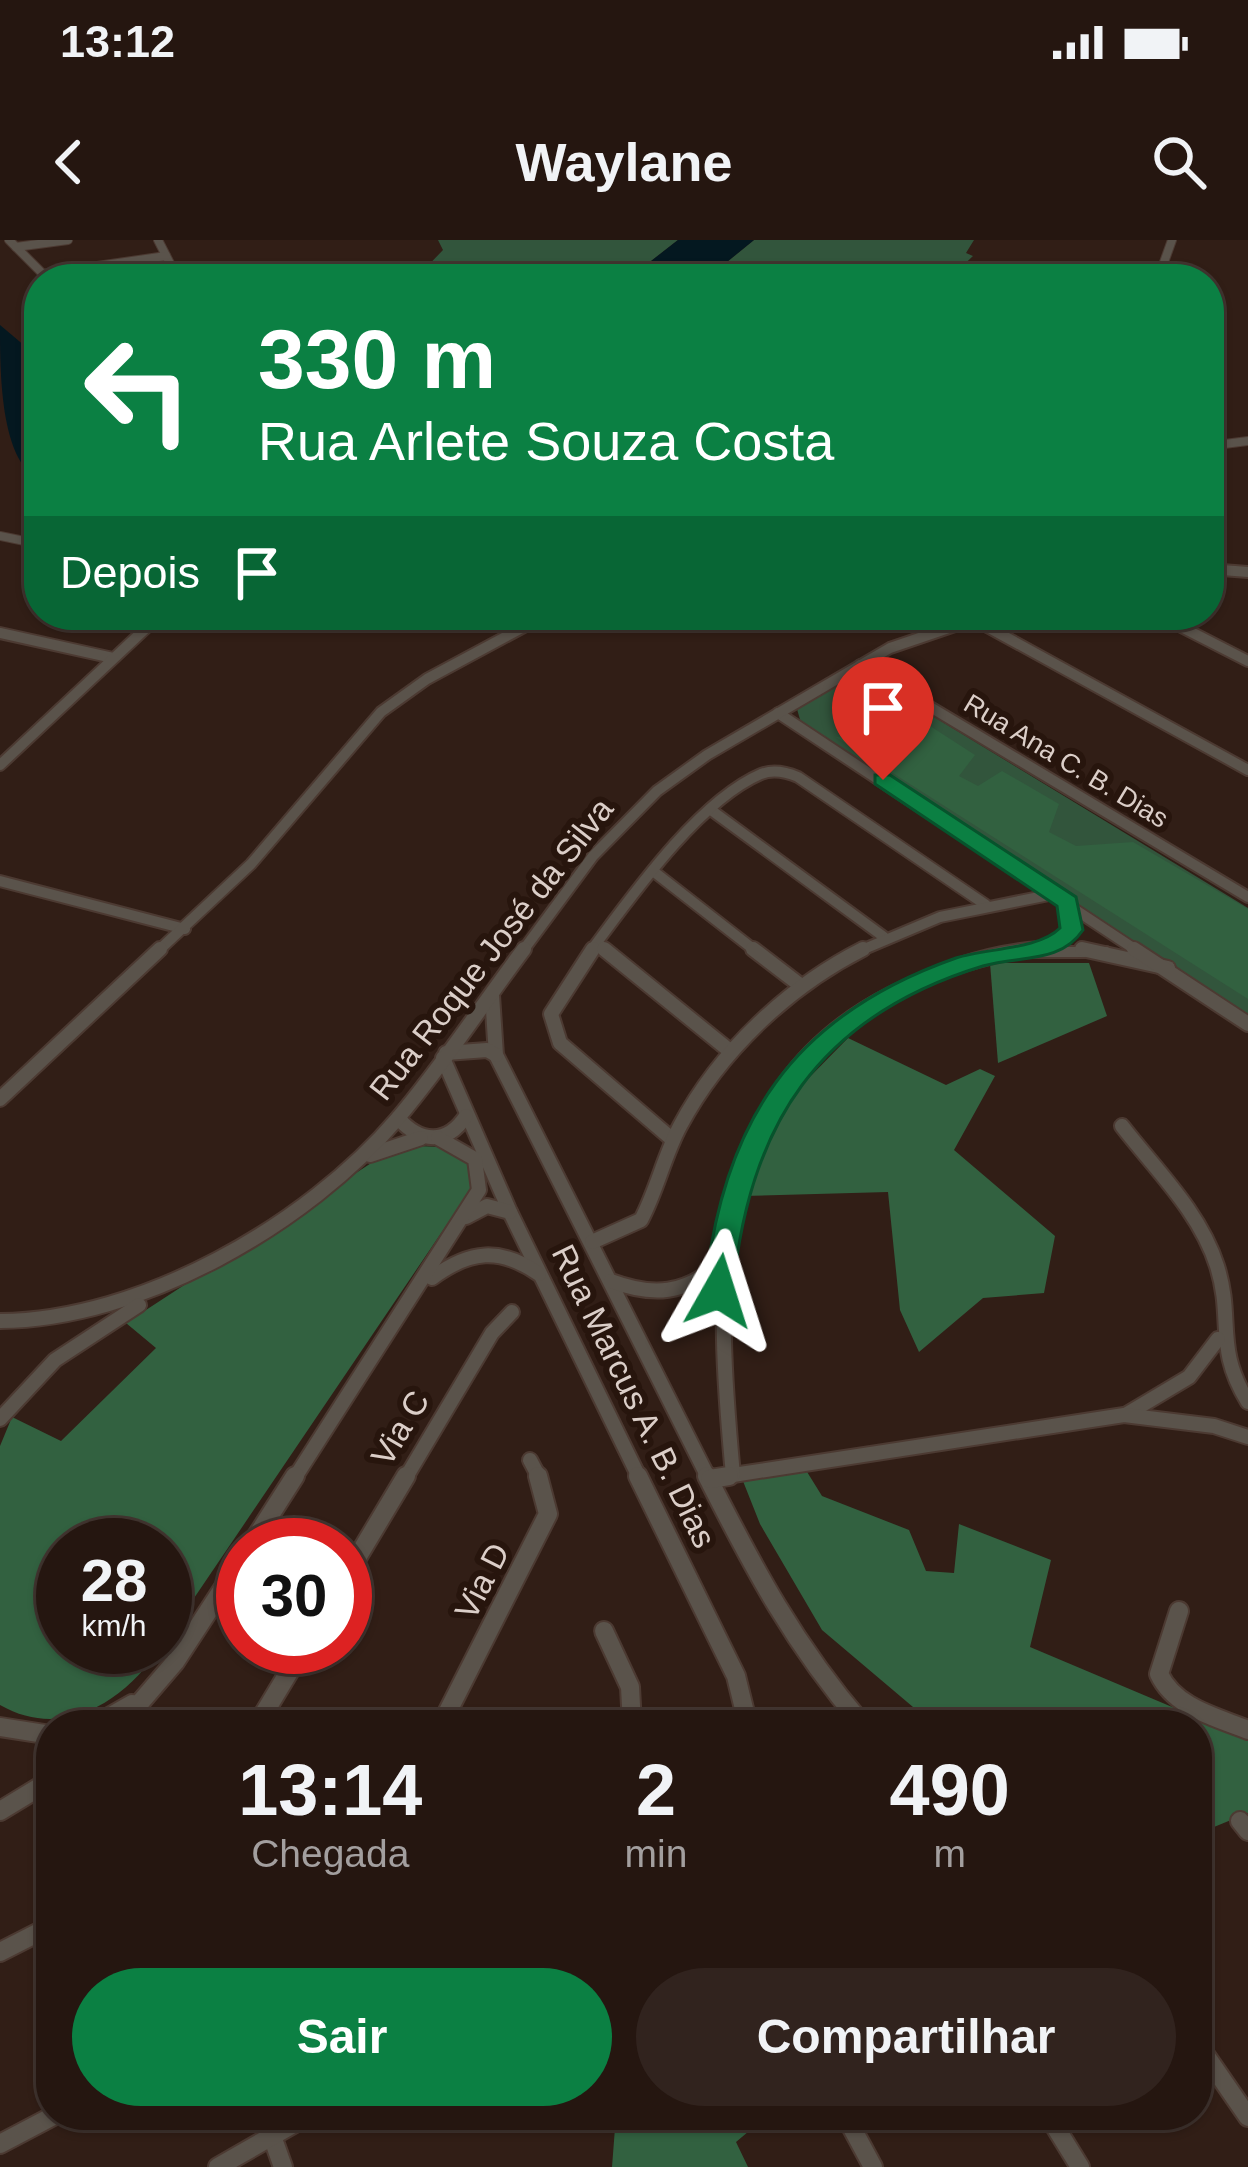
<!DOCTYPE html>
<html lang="pt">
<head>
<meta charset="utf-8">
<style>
	:root { --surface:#251610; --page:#31231e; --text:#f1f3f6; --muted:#a39f9f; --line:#423530; --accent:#0b8043 }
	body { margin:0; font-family:Helvetica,sans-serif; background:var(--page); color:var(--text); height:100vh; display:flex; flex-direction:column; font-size:45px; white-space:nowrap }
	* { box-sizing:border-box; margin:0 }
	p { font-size:39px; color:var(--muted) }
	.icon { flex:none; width:66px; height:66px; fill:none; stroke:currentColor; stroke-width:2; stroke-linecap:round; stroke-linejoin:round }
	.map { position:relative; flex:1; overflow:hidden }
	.drawer { position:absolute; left:36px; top:1470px; width:1176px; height:420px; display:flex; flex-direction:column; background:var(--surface); border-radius:48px; box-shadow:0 3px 9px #0004,0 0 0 3px var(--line) }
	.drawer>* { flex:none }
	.top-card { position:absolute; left:24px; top:24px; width:1200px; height:366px; border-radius:48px; box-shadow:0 3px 9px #0004,0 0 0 3px var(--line); background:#0b8043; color:#fff; overflow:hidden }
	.speed { position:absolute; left:36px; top:1278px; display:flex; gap:24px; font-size:60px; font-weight:700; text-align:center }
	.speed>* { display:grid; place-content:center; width:156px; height:156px; border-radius:50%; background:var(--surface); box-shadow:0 3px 9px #0004,0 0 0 3px var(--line); line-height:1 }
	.speed small { font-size:30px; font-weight:400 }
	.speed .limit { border:18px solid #d22; background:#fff; color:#111 }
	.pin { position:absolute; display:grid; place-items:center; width:102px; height:102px; color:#fff; margin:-123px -51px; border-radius:50% 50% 50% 0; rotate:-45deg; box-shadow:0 0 12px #0007 }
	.pin .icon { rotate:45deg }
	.me { position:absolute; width:132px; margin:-66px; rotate:6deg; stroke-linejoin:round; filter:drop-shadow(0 0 9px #0008) }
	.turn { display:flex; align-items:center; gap:42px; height:252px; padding:0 36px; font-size:54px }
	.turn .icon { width:156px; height:156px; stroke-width:2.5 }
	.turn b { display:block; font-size:84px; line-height:102px }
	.then { display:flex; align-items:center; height:114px; padding:0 36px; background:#0003; gap:24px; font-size:45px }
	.eta { display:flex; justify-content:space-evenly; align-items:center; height:204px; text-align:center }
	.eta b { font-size:72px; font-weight:800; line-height:84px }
	.action { display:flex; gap:24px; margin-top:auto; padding:24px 36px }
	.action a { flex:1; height:138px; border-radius:72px; background:var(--accent); color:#fff; font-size:48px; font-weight:800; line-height:138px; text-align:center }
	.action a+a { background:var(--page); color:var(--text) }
	.status { display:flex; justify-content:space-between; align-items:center; height:84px; padding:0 60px; background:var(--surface); direction:ltr }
	.status svg { height:33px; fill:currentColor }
	header { display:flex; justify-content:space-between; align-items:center; height:156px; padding:0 36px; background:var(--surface); font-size:54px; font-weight:800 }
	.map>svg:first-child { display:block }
	.green { fill:#32553c }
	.forest { fill:#326140 }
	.water { fill:#041820 }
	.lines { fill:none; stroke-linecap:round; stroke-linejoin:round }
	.street-far3-casing { stroke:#4c3a32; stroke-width:10 }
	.street-far2-casing { stroke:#4c3a32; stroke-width:14 }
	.street-far1-casing { stroke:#4c3a32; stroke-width:18 }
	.street-casing { stroke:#4c3a32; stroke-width:22 }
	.street-far3 { stroke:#5a534b; stroke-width:8 }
	.street-far2 { stroke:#5a534b; stroke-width:10 }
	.street-far1 { stroke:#5a534b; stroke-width:14 }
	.street { stroke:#5a534b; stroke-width:18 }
	.route { fill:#0b8043; stroke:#07532c; stroke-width:3 }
	.labels { text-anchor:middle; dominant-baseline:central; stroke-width:12; stroke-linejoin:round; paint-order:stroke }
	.far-street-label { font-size:27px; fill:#dbcec8; stroke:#27150d }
	.street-label { font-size:33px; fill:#dbcec8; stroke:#27150d }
</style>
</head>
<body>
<div class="status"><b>13:12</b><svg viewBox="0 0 49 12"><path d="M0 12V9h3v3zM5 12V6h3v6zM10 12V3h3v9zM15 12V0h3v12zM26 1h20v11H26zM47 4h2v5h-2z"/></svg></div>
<header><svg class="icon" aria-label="back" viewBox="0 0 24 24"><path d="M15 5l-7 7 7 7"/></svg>Waylane<svg class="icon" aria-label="search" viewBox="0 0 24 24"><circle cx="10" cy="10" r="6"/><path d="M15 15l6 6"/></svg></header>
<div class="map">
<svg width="1248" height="1927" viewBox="0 0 1248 1927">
	<rect width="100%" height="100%" fill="#311e16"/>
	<g class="green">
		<path d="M 438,0 L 678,0 L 628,39 L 415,39 L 443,10 Z"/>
		<path d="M 754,0 L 974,0 L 966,13 L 973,16 L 949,39 L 706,39 Z"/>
		<path d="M 856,442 L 890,450 L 1248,668 L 1248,778 L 801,483 L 797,469 L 836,445 Z"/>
	</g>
	<g class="forest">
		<path d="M 927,484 L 975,515 L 959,536 L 978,546 L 1002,531 L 1059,564 L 1049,592 L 1076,606 L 1133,602 L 1248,669 L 1248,759 L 836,497 L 868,500 Z"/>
		<path d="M 990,723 L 1089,723 L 1107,776 L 998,823 Z"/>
		<path d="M 848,798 L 946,845 L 980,829 L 995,836 L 954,910 L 1055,996 L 1044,1053 L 983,1058 L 919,1112 L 900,1070 L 888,952 L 742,956 L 795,852 Z"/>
		<path d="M 416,906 L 442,907 L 470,923 L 471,949 L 165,1401 L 165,1305 L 63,1305 L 63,1407 L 161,1407 C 124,1462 63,1501 0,1465 L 0,1206 L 12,1177 L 61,1201 L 156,1108 L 126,1083 L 382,916 Z"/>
		<path d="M 804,1227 L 822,1256 L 909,1290 L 926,1331 L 954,1333 L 959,1284 L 1051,1320 L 1030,1407 L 1248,1499 L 1248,1573 L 1197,1594 L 1197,1485 L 928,1485 L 926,1478 L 822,1390 L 760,1284 L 739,1231 Z"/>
		<path d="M 616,1875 L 768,1875 L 736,1902 L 748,1927 L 612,1927 Z"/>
	</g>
	<g class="water">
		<path d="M 678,0 L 754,0 L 706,39 L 628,39 Z"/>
		<path d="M 0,85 L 32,112 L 39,128 L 39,239 C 0,221 0,132 0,85 Z"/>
	</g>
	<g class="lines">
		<defs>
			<g id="street-far3">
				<path d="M 9,0 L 48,39"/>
				<path d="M 158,0 L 178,39"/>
				<path d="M 16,7 L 68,0"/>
				<path d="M 42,34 L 166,16"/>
				<path d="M 1158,39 L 1172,0"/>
				<path d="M 1209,206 L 1248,201"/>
				<path d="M 0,296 L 39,304"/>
			</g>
			<g id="street-far2">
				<path d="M 1209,329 L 1248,332"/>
				<path d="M 1158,375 L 1248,421"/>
				<path d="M 973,379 L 1248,530"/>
				<path d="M 0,393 L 113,418"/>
				<path d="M 860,425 L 1248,657"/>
				<path d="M 778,473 L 1139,712"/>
				<path d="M 0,525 L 160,375"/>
				<path d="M 711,570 L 884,697"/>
				<path d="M 653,631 L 757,712"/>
				<path d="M 0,641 L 185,689"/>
				<path d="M 599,705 L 607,712"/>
				<path d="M 1057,705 L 1072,690 L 1068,663"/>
				<path d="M 157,712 L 251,624 L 381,472 L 427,439 L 546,375"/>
				<path d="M 522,712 L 593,616 L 657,551 L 707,515 L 890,408 L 987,375"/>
				<path d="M 590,712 C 631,657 698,561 761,534 C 774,529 786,532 798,537 L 986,665"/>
				<path d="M 857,712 L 940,677 L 1054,654"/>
				<path d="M 1012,712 L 1106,712"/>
			</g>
			<g id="street-far1">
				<path d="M 593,709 L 551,774 L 560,803 L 673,900"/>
				<path d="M 604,709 L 730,811"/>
				<path d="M 753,709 L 800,745"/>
				<path d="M 1082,709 L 1168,728"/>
				<path d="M 1134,709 L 1248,784"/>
				<path d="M 492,755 L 496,815 L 709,1239"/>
				<path d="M 446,813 L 487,810 L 496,815"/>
				<path d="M 443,818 L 510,972 L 640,1239"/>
				<path d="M 0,859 L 160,709"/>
				<path d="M 398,878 C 420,903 447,905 466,876"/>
				<path d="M 1122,886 C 1156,930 1200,972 1217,1026 C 1234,1080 1214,1107 1248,1162"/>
				<path d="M 370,915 L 421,898"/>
				<path d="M 466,977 L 487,966 L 510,972"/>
				<path d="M 592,1002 L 641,980 C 657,950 664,916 680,886 C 720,811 788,747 863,709"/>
				<path d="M 432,1038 C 470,1010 500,1007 539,1034"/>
				<path d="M 611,1041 C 654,1057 684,1054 720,1024"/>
				<path d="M 0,1081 C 141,1080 307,985 398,878 C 443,825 482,765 524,709"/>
				<path d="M 1127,1174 L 1189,1137 L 1218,1099"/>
				<path d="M 0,1179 L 55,1120 L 139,1065"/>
				<path d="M 530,1220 L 540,1239"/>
				<path d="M 733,1235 L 1124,1175 L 1214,1186 L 1248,1197"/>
				<path d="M 294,1239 L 479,950 L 475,919 L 438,898"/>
				<path d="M 405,1239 L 492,1093 L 512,1072"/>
				<path d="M 711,1239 L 733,1235 C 716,1054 702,851 890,755 C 938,731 985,713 1039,709"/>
			</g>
			<g id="street">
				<path d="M 638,1236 L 736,1436 L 748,1485"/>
				<path d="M 707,1236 C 754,1329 794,1405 863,1485"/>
				<path d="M 710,1239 L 729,1236"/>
				<path d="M 251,1305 L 295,1236"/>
				<path d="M 345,1338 L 406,1236"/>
				<path d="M 1179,1371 L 1159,1434 C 1175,1468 1216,1477 1248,1490"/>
				<path d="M 604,1391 L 630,1447 L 632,1485"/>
				<path d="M 265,1472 L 295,1485"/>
				<path d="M 95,1485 L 132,1464"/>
				<path d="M 121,1485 L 175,1422 L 243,1318"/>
				<path d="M 257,1485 L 304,1407"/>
				<path d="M 441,1485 L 548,1274 L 538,1236"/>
				<path d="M 0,1487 L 51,1495"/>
				<path d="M 0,1571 L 51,1540"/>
				<path d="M 1240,1581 L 1248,1591"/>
				<path d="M 0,1712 L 51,1686"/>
				<path d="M 1197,1803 L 1248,1877"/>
				<path d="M 845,1875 L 873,1927"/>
				<path d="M 1048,1875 L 1080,1927"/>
				<path d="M 272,1896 L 283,1927"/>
				<path d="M 0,1904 L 55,1875"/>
				<path d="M 218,1927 L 309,1875"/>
			</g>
		</defs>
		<use href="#street-far3" class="street-far3-casing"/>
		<use href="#street-far2" class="street-far2-casing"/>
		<use href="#street-far1" class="street-far1-casing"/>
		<use href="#street" class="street-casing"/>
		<use href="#street-far3" class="street-far3"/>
		<use href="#street-far2" class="street-far2"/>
		<use href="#street-far1" class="street-far1"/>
		<use href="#street" class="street"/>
	</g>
	<path class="route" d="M 875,535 L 890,535 L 1076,657 L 1083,690 C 1060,724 1020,715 983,726 C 819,776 748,885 733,1051 L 719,1063 L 705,1051 C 722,882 793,775 956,718 C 986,708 1038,710 1060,688 L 1057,666 L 875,544 Z"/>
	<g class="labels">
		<g class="far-street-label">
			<text transform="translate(1066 521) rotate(31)">Rua Ana C. B. Dias</text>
		</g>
		<g class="street-label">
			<text transform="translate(491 709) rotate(-52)">Rua Roque José da Silva</text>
			<text transform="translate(634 1156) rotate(64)">Rua Marcus A. B. Dias</text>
			<text transform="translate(400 1188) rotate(-59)">Via C</text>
			<text transform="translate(482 1341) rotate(-63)">Via D</text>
		</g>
	</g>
</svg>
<div class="speed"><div>28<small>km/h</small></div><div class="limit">30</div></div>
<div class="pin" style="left:883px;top:540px;background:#d93025"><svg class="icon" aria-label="arrive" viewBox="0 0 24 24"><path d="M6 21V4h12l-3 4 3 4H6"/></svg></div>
<svg class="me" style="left:719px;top:1051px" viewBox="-20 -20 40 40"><path d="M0-17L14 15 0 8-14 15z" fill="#0b8043" stroke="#fff" stroke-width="4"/></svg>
<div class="top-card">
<div class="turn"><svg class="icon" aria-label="left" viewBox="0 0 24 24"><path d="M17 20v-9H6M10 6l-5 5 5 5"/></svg><div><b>330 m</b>Rua Arlete Souza Costa</div></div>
<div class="then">Depois<svg class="icon" aria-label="arrive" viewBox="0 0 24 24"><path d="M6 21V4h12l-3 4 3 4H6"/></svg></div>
</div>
<section class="drawer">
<div class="eta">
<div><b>13:14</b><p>Chegada</p></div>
<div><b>2</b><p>min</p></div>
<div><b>490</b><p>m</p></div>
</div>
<div class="action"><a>Sair</a><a>Compartilhar</a></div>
</section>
</div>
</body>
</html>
